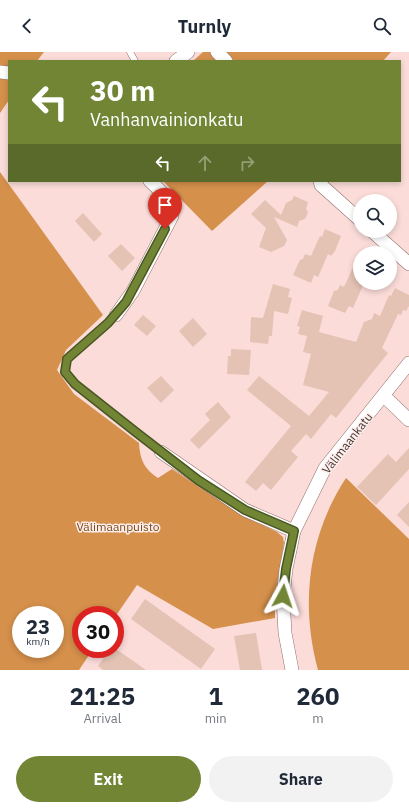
<!DOCTYPE html>
<html lang="en">
<head>
<meta charset="utf-8">
<style>
	:root { --surface:#fff; --page:#f2f2f3; --text:#1f2937; --muted:#747a83; --accent:#718535 }
	body { margin:0; font-family:"IBM Plex Sans",sans-serif; background:var(--page); color:var(--text); height:100vh; display:flex; flex-direction:column; font-size:15px; white-space:nowrap }
	* { box-sizing:border-box; margin:0 }
	p { font-size:13px; color:var(--muted) }
	.icon { flex:none; width:22px; height:22px; fill:none; stroke:currentColor; stroke-width:2; stroke-linecap:round; stroke-linejoin:round }
	.map { position:relative; height:618px; overflow:hidden }
	.panel { display:flex; flex-direction:column; background:var(--surface); flex:1 }
	.panel>* { flex:none }
	.top-card { position:absolute; left:8px; top:8px; width:393px; height:122px; border-radius:0px; box-shadow:0 2px 6px #0003; background:#718535; color:#fff; overflow:hidden }
	.controls { position:absolute; left:353px; top:142px; display:grid; gap:8px }
	.controls a { display:grid; place-items:center; width:44px; height:44px; border-radius:50%; background:var(--surface); box-shadow:0 2px 6px #0003; font-size:20px }
	.speed { position:absolute; left:12px; top:554px; display:flex; gap:8px; font-size:20px; font-weight:700; text-align:center }
	.speed>* { display:grid; place-content:center; width:52px; height:52px; border-radius:50%; background:var(--surface); box-shadow:0 2px 6px #0003; line-height:1 }
	.speed small { font-size:10px; font-weight:400 }
	.speed .limit { border:6px solid #d22; background:#fff; color:#111 }
	.pin { position:absolute; display:grid; place-items:center; width:34px; height:34px; color:#fff; margin:-41px -17px; border-radius:50% 50% 50% 0; rotate:-45deg; box-shadow:0 0 4px #0007 }
	.pin .icon { rotate:45deg }
	.me { position:absolute; width:44px; margin:-22px; rotate:5deg; stroke-linejoin:round; filter:drop-shadow(0 0 3px #0008) }
	.turn { display:flex; align-items:center; gap:14px; height:84px; padding:0 16px; font-size:18px }
	.turn .icon { width:52px; height:52px; stroke-width:2.5 }
	.turn b { display:block; font-size:28px; line-height:34px }
	.lanes { display:flex; align-items:center; height:38px; padding:0 16px; background:#0003; justify-content:center; gap:20px; direction:ltr }
	.lanes .off { opacity:.35 }
	.eta { display:flex; justify-content:space-evenly; align-items:center; height:68px; text-align:center }
	.eta b { font-size:24px; font-weight:800; line-height:28px }
	.primary-button { display:flex; gap:8px; margin-top:auto; padding:8px 16px }
	.primary-button a { flex:1; height:46px; border-radius:24px; background:var(--accent); color:#fff; font-size:16px; font-weight:800; line-height:46px; text-align:center }
	.primary-button a+a { background:var(--page); color:var(--text) }
	header { display:flex; justify-content:space-between; align-items:center; height:52px; padding:0 16px; background:var(--surface); font-size:18px; font-weight:800 }
	.map>svg:first-child { display:block }
	.forest { fill:#d5904b; fill-rule:evenodd }
	.building { fill:#e4c2b4 }
	.lines { fill:none; stroke-linecap:round; stroke-linejoin:round }
	.lane-casing { stroke:#916f6b; stroke-width:7 }
	.street-casing { stroke:#916f6b; stroke-width:14 }
	.lane { stroke:#fff; stroke-width:6 }
	.street { stroke:#fff; stroke-width:13 }
	.route-casing { stroke:#495622; stroke-width:10 }
	.route { stroke:#718535; stroke-width:7 }
	.labels { text-anchor:middle; dominant-baseline:central; stroke-width:3; stroke-linejoin:round; paint-order:stroke }
	.street-label { font-size:12px; fill:#463735; stroke:#feeeec }
	.park-label { font-size:12px; fill:#794a18; stroke:#feeeec }
</style>
</head>
<body>
<header><svg class="icon" aria-label="back" viewBox="0 0 24 24"><path d="M15 5l-7 7 7 7"/></svg>Turnly<svg class="icon" aria-label="search" viewBox="0 0 24 24"><circle cx="10" cy="10" r="6"/><path d="M15 15l6 6"/></svg></header>
<div class="map">
<svg width="409" height="618" viewBox="0 0 409 618">
	<rect width="100%" height="100%" fill="#fbdcd9"/>
	<g class="forest">
		<path d="M 0,0 L 44,0 L 37,9 L 9,9 L 9,48 L 0,61 Z"/>
		<path d="M 203,0 L 391,0 L 383,9 L 193,9 Z"/>
		<path d="M 0,120 L 103,263 L 66,298 L 57,318 L 74,342 L 139,391 C 140,407 144,417 158,426 L 172,417 L 237,460 L 277,480 L 283,485 L 284,491 L 275,544 L 275,566 L 213,577 L 137,533 L 115,565 L 115,563 L 81,563 L 81,597 L 93,597 L 79,618 L 0,618 ZM 21,563 L 55,563 L 55,597 L 21,597 Z"/>
		<path d="M 163,129 L 268,129 L 212,179 Z"/>
		<path d="M 346,426 L 409,487 L 409,618 L 318,618 C 300,552 308,484 346,426 Z"/>
	</g>
	<g class="building">
		<path d="M 294,144 L 308,150 L 306,157 L 308,160 L 305,167 L 299,169 L 297,175 L 274,165 L 287,188 L 284,194 L 271,200 L 259,195 L 266,176 L 251,162 L 265,148 L 281,163 L 286,151 L 292,148 Z"/>
		<path d="M 83,161 L 102,182 L 94,190 L 75,169 Z"/>
		<path d="M 325,177 L 341,184 L 335,199 L 331,204 L 328,202 L 318,225 L 314,223 L 311,231 L 293,223 L 300,208 L 303,207 L 305,202 L 311,204 L 320,184 L 322,185 Z"/>
		<path d="M 121,192 L 135,206 L 122,219 L 108,204 Z"/>
		<path d="M 360,200 L 360,231 L 364,231 L 353,256 L 349,254 L 345,261 L 328,254 L 334,239 L 338,238 L 340,233 L 344,235 Z"/>
		<path d="M 273,232 L 290,237 L 288,245 L 292,246 L 288,262 L 274,259 L 272,284 L 269,284 L 268,292 L 250,290 L 251,265 L 263,266 Z"/>
		<path d="M 395,236 L 409,243 L 409,254 L 406,259 L 403,258 L 401,263 L 398,262 L 382,296 L 388,301 L 336,366 L 331,362 L 311,387 L 306,382 L 291,399 L 298,405 L 271,438 L 263,431 L 256,439 L 245,430 L 291,374 L 247,338 L 259,324 L 309,364 L 329,340 L 303,333 L 311,302 L 303,300 L 307,284 L 298,282 L 300,275 L 297,274 L 302,258 L 323,264 L 319,280 L 356,290 L 364,270 L 372,267 L 374,261 L 380,264 L 389,243 L 391,244 Z"/>
		<path d="M 143,263 L 156,274 L 147,284 L 134,273 Z"/>
		<path d="M 193,266 L 207,282 L 193,295 L 179,279 Z"/>
		<path d="M 231,297 L 251,298 L 249,323 L 227,322 L 228,304 L 231,304 Z"/>
		<path d="M 161,324 L 174,338 L 161,351 L 147,336 Z"/>
		<path d="M 218,350 L 231,365 L 199,397 L 190,388 L 210,368 L 205,362 Z"/>
		<path d="M 409,396 L 409,417 L 376,453 L 357,435 L 388,402 L 396,410 Z"/>
		<path d="M 409,450 L 409,475 L 397,463 Z"/>
		<path d="M 145,547 L 215,597 L 201,617 L 131,567 Z"/>
		<path d="M 256,581 L 262,618 L 240,618 L 234,584 Z"/>
		<path d="M 110,597 L 116,597 L 146,618 L 103,618 L 98,614 Z"/>
	</g>
	<g class="lines">
		<defs>
			<g id="lane">
				<path d="M 130,0 L 135,9"/>
				<path d="M 116,263 L 67,307 L 65,320 L 75,332 L 161,400"/>
			</g>
			<g id="street">
				<path d="M 217,0 L 226,9"/>
				<path d="M 176,9 L 188,0"/>
				<path d="M 0,20 L 9,21"/>
				<path d="M 320,129 L 321,133 L 360,168"/>
				<path d="M 372,179 L 409,212"/>
				<path d="M 116,263 L 133,239 L 172,164 C 170,148 162,140 150,129"/>
				<path d="M 384,344 L 409,368"/>
				<path d="M 161,400 L 245,458 L 294,479"/>
				<path d="M 292,618 L 285,581 L 283,545 L 286,517 L 294,479 L 325,416 L 409,311"/>
			</g>
		</defs>
		<use href="#lane" class="lane-casing"/>
		<use href="#street" class="street-casing"/>
		<use href="#lane" class="lane"/>
		<use href="#street" class="street"/>
	</g>
	<g class="lines">
		<defs>
			<path id="route" d="M 165,177 L 126,250 L 108,271 L 67,307 L 65,320 L 75,332 L 137,381 L 198,428 L 245,458 L 294,479 L 286,517 L 283,544"/>
		</defs>
		<use href="#route" class="route-casing"/>
		<use href="#route" class="route"/>
	</g>
	<g class="labels">
		<g class="street-label">
			<text transform="translate(347 391) rotate(-52)">Välimaankatu</text>
		</g>
		<g class="park-label">
			<text x="118" y="474">Välimaanpuisto</text>
		</g>
	</g>
</svg>
<div class="controls">
<a><svg class="icon" aria-label="search" viewBox="0 0 24 24"><circle cx="10" cy="10" r="6"/><path d="M15 15l6 6"/></svg></a>
<a><svg class="icon" aria-label="layers" viewBox="0 0 24 24"><path d="M12 4l9 5-9 5-9-5zM3 14l9 5 9-5"/></svg></a>
</div>
<div class="speed"><div>23<small>km/h</small></div><div class="limit">30</div></div>
<div class="pin" style="left:165px;top:177px;background:#d93025"><svg class="icon" aria-label="arrive" viewBox="0 0 24 24"><path d="M6 21V4h12l-3 4 3 4H6"/></svg></div>
<svg class="me" style="left:283px;top:544px" viewBox="-20 -20 40 40"><path d="M0-17L14 15 0 8-14 15z" fill="#718535" stroke="#fff" stroke-width="4"/></svg>
<div class="top-card">
<div class="turn"><svg class="icon" aria-label="left" viewBox="0 0 24 24"><path d="M17 20v-9H6M10 6l-5 5 5 5"/></svg><div><b>30 m</b>Vanhanvainionkatu</div></div>
<div class="lanes"><svg class="icon" aria-label="left" viewBox="0 0 24 24"><path d="M17 20v-9H6M10 6l-5 5 5 5"/></svg><svg class="icon off" aria-label="ahead" viewBox="0 0 24 24"><path d="M12 20V5M6 11l6-6 6 6"/></svg><svg class="icon off" aria-label="right" viewBox="0 0 24 24"><path d="M7 20v-9h11M14 6l5 5-5 5"/></svg></div>
</div>
</div>
<section class="panel">
<div class="eta">
<div><b>21:25</b><p>Arrival</p></div>
<div><b>1</b><p>min</p></div>
<div><b>260</b><p>m</p></div>
</div>
<div class="primary-button"><a>Exit</a><a>Share</a></div>
</section>
</body>
</html>
